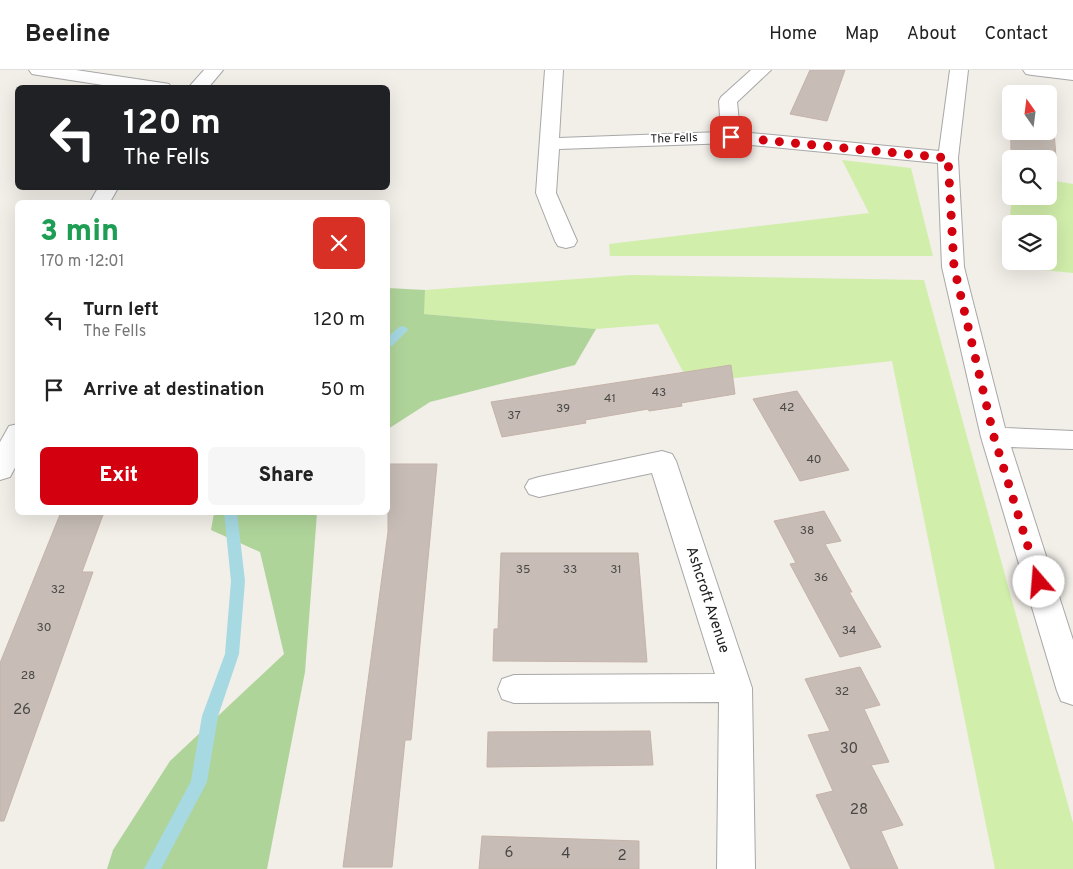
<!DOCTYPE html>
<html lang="en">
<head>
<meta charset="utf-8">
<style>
	:root { --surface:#fff; --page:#f6f6f6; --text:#222; --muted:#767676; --line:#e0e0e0; --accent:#d30010 }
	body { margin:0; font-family:Overpass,sans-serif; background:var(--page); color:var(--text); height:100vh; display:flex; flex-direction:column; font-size:19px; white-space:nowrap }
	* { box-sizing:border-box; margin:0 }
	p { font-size:16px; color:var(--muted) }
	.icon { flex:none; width:28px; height:28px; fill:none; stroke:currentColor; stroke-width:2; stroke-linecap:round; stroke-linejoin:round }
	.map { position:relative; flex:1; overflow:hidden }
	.details { position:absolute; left:15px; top:130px; width:375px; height:315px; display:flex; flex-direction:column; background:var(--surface); border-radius:8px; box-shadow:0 5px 20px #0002 }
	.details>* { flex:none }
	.guide { position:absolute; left:15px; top:15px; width:375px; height:105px; border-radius:8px; box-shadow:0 5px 20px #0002; background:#202124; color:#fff; overflow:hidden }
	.needle { width:32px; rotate:346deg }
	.buttons { position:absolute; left:1002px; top:15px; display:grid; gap:10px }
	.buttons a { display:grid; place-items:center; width:55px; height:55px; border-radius:8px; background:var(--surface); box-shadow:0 5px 20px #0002; font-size:25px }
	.pin { position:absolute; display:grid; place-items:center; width:42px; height:42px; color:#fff; margin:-21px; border-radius:10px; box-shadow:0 2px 8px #0006 }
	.me { position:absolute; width:55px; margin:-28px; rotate:342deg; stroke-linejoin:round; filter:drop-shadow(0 0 4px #0008) }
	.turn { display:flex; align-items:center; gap:18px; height:105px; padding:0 25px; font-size:22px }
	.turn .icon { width:65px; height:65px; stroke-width:2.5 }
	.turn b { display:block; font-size:35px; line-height:42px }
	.round { display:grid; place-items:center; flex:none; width:52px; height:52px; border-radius:8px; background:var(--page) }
	.head { display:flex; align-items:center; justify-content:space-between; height:85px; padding:0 25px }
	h1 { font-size:30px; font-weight:800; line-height:38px; color:#1e9e55 }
	.button { display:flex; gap:10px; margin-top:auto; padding:10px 25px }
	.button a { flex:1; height:58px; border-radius:8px; background:var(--accent); color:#fff; font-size:20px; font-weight:800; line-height:58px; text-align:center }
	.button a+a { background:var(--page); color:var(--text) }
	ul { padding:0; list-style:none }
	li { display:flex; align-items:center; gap:15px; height:70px; padding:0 25px }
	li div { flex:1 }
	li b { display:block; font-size:19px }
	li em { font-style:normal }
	header { display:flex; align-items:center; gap:30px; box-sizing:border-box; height:70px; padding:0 25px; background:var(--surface); border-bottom:1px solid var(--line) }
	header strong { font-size:24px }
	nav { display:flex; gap:28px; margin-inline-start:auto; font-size:18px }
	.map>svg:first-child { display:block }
	.grass { fill:#d1eeab; fill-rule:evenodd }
	.forest { fill:#afd49a }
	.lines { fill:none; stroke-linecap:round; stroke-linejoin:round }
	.stream { fill:#a6d9e2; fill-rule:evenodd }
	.building { fill:#c7bdb6; stroke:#c5b3a9; fill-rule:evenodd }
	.minor-casing { stroke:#a8a8a8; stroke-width:2 }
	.minor { fill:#fff; fill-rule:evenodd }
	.route { stroke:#d30010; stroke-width:9; stroke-dasharray:0 16.2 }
	.labels { text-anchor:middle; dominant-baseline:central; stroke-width:4; stroke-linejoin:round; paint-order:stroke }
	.far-street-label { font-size:12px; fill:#212121; stroke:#fff }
	.number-label { font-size:12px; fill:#4a4846 }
	.street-label { font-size:15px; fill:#212121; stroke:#fff }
	.near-number-label { font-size:15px; fill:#4a4846 }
</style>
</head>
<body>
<header>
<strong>Beeline</strong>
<nav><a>Home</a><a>Map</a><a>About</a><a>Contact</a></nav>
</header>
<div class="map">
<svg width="1073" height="799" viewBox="0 0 1073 799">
	<rect width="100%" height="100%" fill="#f2eee8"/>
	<g class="grass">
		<path d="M 842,90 L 911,98 L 933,186 L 610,186 L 609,174 L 869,143 Z"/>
		<path d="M 1049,110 L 1073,114 L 1073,203 L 1005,196 L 1012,126 L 1049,126 ZM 1011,154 L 1049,154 L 1049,191 L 1011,191 Z"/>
		<path d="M 632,205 L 924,210 L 1073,753 L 1073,799 L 995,799 L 892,291 L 689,313 L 658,254 L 596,259 L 423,244 L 425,220 Z"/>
	</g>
	<g class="forest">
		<path d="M 388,218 L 425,220 L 424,244 L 596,259 L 575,295 L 430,332 L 388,359 Z"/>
		<path d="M 214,443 L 317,443 L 305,602 L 267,799 L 107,799 L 113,780 L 170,691 L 284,584 L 260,482 L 211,460 Z"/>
	</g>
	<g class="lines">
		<g class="stream">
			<path d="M 403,256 L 408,259 L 407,261 L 392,276 L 388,276 L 388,267 L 399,257 Z"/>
			<path d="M 224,442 L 237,442 L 245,511 L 239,584 L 218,646 L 207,712 L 161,799 L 144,799 L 191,711 L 202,646 L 225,584 L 231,511 Z"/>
		</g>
	</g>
	<g class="building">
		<path d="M 810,0 L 845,0 L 827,51 L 790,44 Z"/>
		<path d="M 1010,19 L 1051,24 L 1056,87 L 1011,81 ZM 1011,24 L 1049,24 L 1049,61 L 1011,61 Z"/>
		<path d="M 731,295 L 735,324 L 681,333 L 682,336 L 649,341 L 648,339 L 585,350 L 586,353 L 502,367 L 491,332 Z"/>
		<path d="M 797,321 L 849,400 L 800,411 L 753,329 Z"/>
		<path d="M 388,394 L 437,394 L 411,670 L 405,670 L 392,797 L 343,797 L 388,462 Z"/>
		<path d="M 824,441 L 841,471 L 825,474 L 852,522 L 849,522 L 881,577 L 840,587 L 790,494 L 796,493 L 774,451 Z"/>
		<path d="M 61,442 L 104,442 L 82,502 L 93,502 L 4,751 L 0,751 L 0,593 Z"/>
		<path d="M 501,483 L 638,483 L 647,592 L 493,591 L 494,559 L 498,559 Z"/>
		<path d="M 860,597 L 880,635 L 864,639 L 889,692 L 871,695 L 903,755 L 881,761 L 898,799 L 851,799 L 816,725 L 833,721 L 808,665 L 830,661 L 805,609 Z"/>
		<path d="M 650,661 L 653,695 L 487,697 L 488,662 Z"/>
		<path d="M 482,766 L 639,771 L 639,799 L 479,799 Z"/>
	</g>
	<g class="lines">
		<defs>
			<g id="minor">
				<path d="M 29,0 L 76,0 L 163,13 L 169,14 L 172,18 L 122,18 L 38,5 L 32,4 Z"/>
				<path d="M 204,0 L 223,0 L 208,18 L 188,18 Z"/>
				<path d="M 545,0 L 563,0 L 559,68 L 721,62 L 719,31 L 721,27 L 751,0 L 771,0 L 737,32 L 740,62 L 939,81 L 950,0 L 968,0 L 958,88 L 964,197 L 1005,358 L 1073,361 L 1073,379 L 1011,377 L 1073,570 L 1073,635 L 1061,631 L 1057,621 L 981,367 L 942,197 L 938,93 L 731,73 L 559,79 L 556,123 L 577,171 L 574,176 L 566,178 L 558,176 L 555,171 L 536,123 Z"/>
				<path d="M 1023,0 L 1073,0 L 1073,10 L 1032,5 L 1026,4 Z"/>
				<path d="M 98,118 L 118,118 L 110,132 L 90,132 Z"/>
				<path d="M 18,354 L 18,392 L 10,407 L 0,410 L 0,372 L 9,356 Z"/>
				<path d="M 662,381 L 672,384 L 676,391 L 752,618 L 755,799 L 717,799 L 719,632 L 514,633 L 502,629 L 498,619 L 502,609 L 514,605 L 715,604 L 652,403 L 539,427 L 529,424 L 525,417 L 529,410 L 539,407 Z"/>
			</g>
		</defs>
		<use href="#minor" class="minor-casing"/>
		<use href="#minor" class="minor"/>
	</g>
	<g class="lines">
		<path class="route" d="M 731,67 L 948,88 L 954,197 L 994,367 L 1039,512"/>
	</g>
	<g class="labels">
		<g class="far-street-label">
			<text transform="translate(674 69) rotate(-2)">The Fells</text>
		</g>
		<g class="number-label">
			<text x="659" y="323">43</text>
			<text x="610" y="329">41</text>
			<text x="787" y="338">42</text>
			<text x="563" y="339">39</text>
			<text x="514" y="346">37</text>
			<text x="814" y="390">40</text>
			<text x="807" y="461">38</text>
			<text x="523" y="500">35</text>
			<text x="570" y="500">33</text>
			<text x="616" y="500">31</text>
			<text x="821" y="508">36</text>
			<text x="58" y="520">32</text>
			<text x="44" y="558">30</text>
			<text x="849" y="561">34</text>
			<text x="28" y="606">28</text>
			<text x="842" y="622">32</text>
		</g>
		<g class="street-label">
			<text transform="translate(707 530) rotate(72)">Ashcroft Avenue</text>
		</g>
		<g class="near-number-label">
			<text x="22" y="640">26</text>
			<text x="849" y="679">30</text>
			<text x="859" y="740">28</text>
			<text x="509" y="783">6</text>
			<text x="566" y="784">4</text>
			<text x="622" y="786">2</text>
		</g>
	</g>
</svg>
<div class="buttons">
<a><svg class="needle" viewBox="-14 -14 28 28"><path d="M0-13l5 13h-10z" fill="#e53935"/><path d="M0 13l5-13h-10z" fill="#767676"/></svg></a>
<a><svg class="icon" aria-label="search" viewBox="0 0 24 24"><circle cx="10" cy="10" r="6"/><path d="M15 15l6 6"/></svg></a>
<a><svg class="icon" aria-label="layers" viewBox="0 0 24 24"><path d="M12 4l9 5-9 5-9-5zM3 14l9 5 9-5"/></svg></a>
</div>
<div class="pin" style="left:731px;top:67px;background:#d93025"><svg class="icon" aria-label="arrive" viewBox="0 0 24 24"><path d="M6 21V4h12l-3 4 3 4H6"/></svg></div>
<svg class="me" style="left:1039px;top:512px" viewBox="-20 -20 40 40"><circle r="19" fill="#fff"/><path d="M0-13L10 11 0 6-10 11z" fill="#d30010"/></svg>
<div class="guide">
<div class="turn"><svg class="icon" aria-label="left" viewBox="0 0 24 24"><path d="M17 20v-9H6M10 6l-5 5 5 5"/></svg><div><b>120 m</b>The Fells</div></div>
</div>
<section class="details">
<div class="head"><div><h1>3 min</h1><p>170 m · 12:01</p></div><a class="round" style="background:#d93025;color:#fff"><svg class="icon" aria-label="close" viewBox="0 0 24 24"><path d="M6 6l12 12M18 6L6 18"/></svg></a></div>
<ul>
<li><svg class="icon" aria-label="left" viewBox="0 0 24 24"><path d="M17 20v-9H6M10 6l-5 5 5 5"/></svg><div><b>Turn left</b><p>The Fells</p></div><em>120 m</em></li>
<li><svg class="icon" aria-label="arrive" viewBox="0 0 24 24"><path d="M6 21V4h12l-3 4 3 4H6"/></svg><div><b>Arrive at destination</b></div><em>50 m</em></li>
</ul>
<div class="button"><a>Exit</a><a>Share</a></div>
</section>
</div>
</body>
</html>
